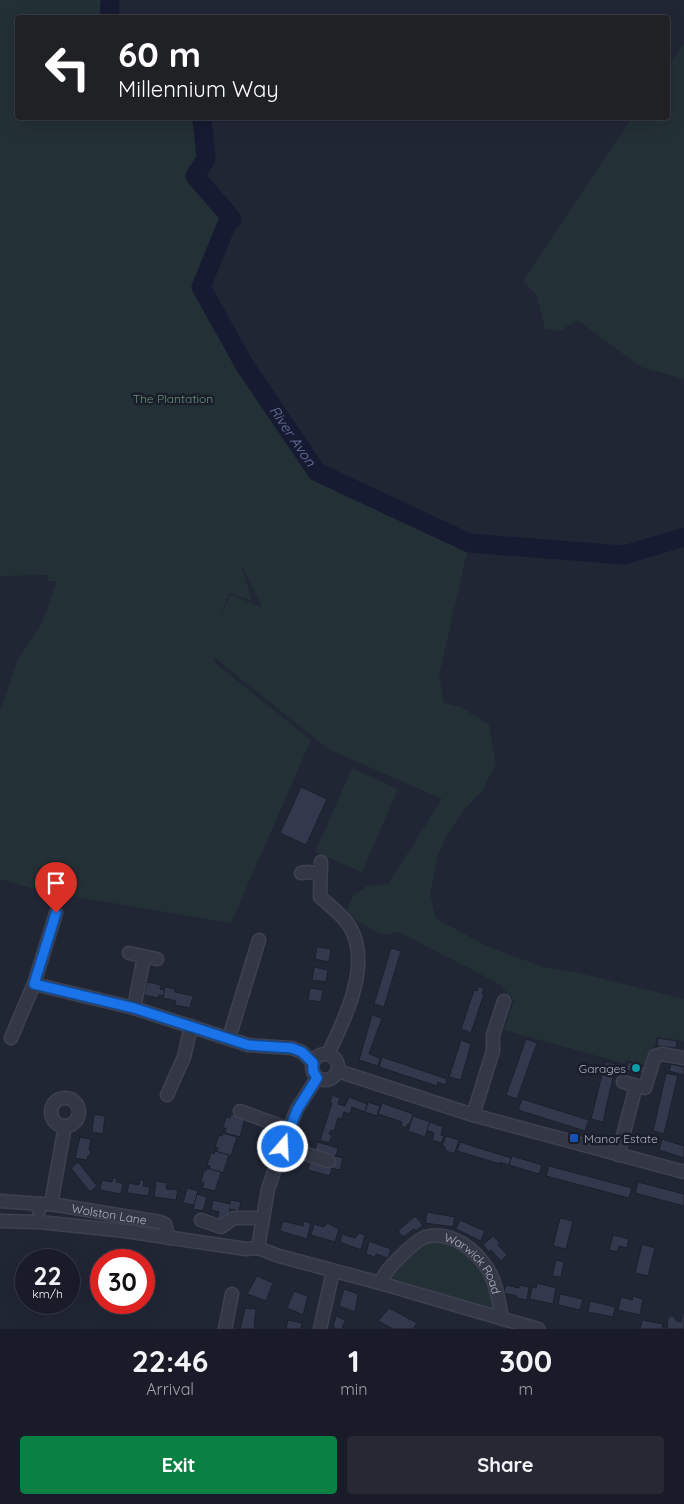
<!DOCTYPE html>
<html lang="en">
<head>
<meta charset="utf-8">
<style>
	:root { --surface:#191c28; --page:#262934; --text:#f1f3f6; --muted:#9fa1a8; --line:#373a45; --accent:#0b8043 }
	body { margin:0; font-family:Quicksand,sans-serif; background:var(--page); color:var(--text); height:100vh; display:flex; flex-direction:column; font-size:19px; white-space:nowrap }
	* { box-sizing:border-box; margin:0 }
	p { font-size:16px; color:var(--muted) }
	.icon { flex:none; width:28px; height:28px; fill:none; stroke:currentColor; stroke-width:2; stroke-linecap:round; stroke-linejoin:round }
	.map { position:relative; height:1329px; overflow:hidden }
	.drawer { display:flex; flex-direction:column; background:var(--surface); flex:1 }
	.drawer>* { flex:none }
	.hud { position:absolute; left:15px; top:15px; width:655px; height:105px; border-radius:5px; box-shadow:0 5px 20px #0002,0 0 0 1px var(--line); background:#202124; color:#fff; overflow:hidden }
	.speed { position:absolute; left:15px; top:1249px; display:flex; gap:10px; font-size:25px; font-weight:700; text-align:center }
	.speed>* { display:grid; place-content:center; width:65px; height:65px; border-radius:50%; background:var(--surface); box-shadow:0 5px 20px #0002,0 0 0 1px var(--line); line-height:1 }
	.speed small { font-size:12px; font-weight:400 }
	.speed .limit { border:8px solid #d22; background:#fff; color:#111 }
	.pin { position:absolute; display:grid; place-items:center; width:42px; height:42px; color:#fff; margin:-51px -21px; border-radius:50% 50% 50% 0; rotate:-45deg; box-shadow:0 0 5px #0007 }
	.pin .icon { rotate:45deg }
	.me { position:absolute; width:55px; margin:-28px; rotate:19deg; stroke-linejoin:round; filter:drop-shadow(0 0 4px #0008) }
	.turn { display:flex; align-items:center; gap:18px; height:105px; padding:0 20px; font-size:22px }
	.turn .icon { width:65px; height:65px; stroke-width:2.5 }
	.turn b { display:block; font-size:35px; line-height:42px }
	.eta { display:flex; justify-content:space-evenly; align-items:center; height:85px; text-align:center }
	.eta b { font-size:30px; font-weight:800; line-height:35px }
	.cta { display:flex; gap:10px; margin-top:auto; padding:10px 20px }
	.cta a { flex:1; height:58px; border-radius:5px; background:var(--accent); color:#fff; font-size:20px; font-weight:800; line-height:58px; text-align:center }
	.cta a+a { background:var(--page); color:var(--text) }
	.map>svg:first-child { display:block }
	.green { fill:#233036; fill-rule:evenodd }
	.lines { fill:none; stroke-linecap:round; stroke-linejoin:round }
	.river { stroke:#161b31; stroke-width:19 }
	.building { fill:#33394c; stroke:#1c1f2c }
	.minor-casing { stroke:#3e414f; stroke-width:15 }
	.minor { stroke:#343846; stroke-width:12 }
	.route-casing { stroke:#114b97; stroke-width:12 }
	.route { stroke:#1a73e8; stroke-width:9 }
	.culture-dot { fill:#0f9aa8; stroke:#1a1d2a; stroke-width:2 }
	.transit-dot { fill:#1a4fb4; stroke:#1a1d2a; stroke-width:2 }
	.labels { text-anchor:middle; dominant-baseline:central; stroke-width:5; stroke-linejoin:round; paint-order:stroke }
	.park-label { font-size:12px; fill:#68917a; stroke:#1a1d2a }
	.poi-label { font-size:12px; fill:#aeb2c2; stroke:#1a1d2a; text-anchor:end }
	.street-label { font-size:12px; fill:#aeb2c2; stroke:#1a1d2a }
	.water-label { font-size:14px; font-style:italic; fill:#6976a0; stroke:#1a1d2a }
</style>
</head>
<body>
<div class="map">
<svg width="684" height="1329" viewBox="0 0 684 1329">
	<rect width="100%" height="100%" fill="#212635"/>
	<g class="green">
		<path d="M 0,0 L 110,0 L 109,17 L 18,18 L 18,118 L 202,118 L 205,153 L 191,176 L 228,221 L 201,287 L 245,366 L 317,472 L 469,543 L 439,676 L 444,703 L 461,707 L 489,725 L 496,764 L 482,791 L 464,810 L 447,835 L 438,855 L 430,894 L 436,919 L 489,947 L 543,967 L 575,972 L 684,999 L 684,1041 L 657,1037 L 648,1066 L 627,1060 L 626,1064 L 504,1030 L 514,1000 L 499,984 L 399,932 L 384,935 L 378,933 L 353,918 L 348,912 L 348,907 L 354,895 L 367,886 L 388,884 L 442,799 L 328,749 L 214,657 L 214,662 L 311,740 L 231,923 L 41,891 L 0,879 L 0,711 L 18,659 L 41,625 L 57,581 L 48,581 L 49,575 L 0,576 ZM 241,564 L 262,607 L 230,595 L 220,617 L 229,593 L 252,601 Z"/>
		<path d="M 684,44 L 684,379 L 641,367 L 577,320 L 560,331 L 545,329 L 537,296 L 523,281 L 632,118 L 668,118 L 668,66 Z"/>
		<path d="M 352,768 L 398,789 L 362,872 L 315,852 Z"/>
		<path d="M 433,1241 L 452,1244 L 464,1250 L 488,1278 L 495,1309 L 388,1277 L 420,1246 Z"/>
	</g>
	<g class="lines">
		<g class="river">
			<path d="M 109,18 L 110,0"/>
			<path id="s1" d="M 202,118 L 206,159 L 195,176 L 232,219 L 228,221 L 201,287 L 245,366 L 317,472 L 469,543 L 624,555 L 684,537"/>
		</g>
	</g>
	<g class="building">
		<path d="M 301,787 L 327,799 L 306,845 L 280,833 Z"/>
		<path d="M 317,947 L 331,949 L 329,962 L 315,959 Z"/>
		<path d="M 391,948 L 401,951 L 384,1007 L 374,1004 Z"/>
		<path d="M 314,967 L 328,970 L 326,982 L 312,980 Z"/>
		<path d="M 147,982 L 161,985 L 160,989 L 165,990 L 164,996 L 159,995 L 158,998 L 144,995 Z"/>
		<path d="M 479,986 L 484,989 L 482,993 L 484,994 L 471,1033 L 461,1029 L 474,990 L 477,991 Z"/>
		<path d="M 165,987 L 175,989 L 175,992 L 193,996 L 190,1008 L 175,1005 L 176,1001 L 163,998 Z"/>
		<path d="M 310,988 L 323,990 L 321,1002 L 308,1000 Z"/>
		<path d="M 372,1015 L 382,1018 L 369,1054 L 380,1058 L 378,1066 L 359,1060 Z"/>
		<path d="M 658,1038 L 677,1041 L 676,1048 L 657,1046 Z"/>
		<path d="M 526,1039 L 537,1043 L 517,1099 L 506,1095 Z"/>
		<path d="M 461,1040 L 471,1044 L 461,1080 L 449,1077 Z"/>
		<path d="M 382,1057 L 447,1079 L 445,1085 L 438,1082 L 437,1086 L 379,1067 Z"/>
		<path d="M 605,1062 L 616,1064 L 603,1122 L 591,1119 Z"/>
		<path d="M 628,1062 L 645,1067 L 644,1074 L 626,1070 Z"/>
		<path d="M 671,1064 L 684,1067 L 684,1075 L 669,1071 Z"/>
		<path d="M 666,1073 L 678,1076 L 664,1134 L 653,1131 Z"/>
		<path d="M 332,1095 L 340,1098 L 338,1104 L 345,1106 L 349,1097 L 367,1104 L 365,1112 L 352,1107 L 350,1114 L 344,1112 L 342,1119 L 338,1118 L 334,1131 L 331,1130 L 329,1134 L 332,1135 L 329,1143 L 320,1140 L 332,1103 L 330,1102 Z"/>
		<path d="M 522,1099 L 589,1120 L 585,1131 L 518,1110 Z"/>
		<path d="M 368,1102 L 380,1106 L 377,1116 L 365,1112 Z"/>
		<path d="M 382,1103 L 413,1114 L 410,1124 L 408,1124 L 405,1128 L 401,1125 L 402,1122 L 378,1114 Z"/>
		<path d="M 94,1114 L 105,1116 L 103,1134 L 92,1132 Z"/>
		<path d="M 231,1114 L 245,1118 L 240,1137 L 225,1133 L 226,1128 L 223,1128 L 226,1117 L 230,1118 Z"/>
		<path d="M 413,1116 L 430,1122 L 425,1137 L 408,1131 Z"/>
		<path d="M 430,1122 L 443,1127 L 441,1135 L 444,1136 L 441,1143 L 432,1140 L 434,1133 L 427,1130 Z"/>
		<path d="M 223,1133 L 237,1137 L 231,1156 L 217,1152 L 218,1148 L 215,1147 L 219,1135 L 222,1136 Z"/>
		<path d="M 446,1136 L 459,1140 L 455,1152 L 452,1153 L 446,1151 L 445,1147 L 442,1146 Z"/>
		<path d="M 80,1137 L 91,1139 L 89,1150 L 91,1150 L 90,1156 L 88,1156 L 87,1160 L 75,1158 Z"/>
		<path d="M 662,1139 L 684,1146 L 684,1158 L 659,1150 Z"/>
		<path d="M 317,1142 L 338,1148 L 336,1156 L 315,1150 Z"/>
		<path d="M 460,1142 L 511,1158 L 509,1165 L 500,1162 L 500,1164 L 457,1151 Z"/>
		<path d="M 215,1151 L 229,1155 L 223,1173 L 209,1169 L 210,1166 L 207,1165 L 211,1153 L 214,1154 Z"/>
		<path d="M 336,1156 L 343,1158 L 340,1170 L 332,1168 Z"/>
		<path d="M 512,1156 L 542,1165 L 539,1174 L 509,1165 Z"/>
		<path d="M 78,1162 L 97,1186 L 90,1192 L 71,1168 Z"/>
		<path d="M 310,1162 L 332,1168 L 330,1176 L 308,1170 Z"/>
		<path d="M 549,1166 L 632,1188 L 629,1198 L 546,1176 Z"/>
		<path d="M 207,1168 L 221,1172 L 215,1191 L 202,1188 L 204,1183 L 201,1182 L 204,1170 L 206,1171 Z"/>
		<path d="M 113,1178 L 117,1178 L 116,1182 L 123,1183 L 121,1194 L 100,1190 L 102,1180 L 112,1182 Z"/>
		<path d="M 140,1180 L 144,1180 L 143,1186 L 150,1187 L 148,1196 L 127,1193 L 129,1183 L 139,1185 Z"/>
		<path d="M 156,1181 L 167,1183 L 166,1189 L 178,1190 L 176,1200 L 154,1197 Z"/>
		<path d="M 638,1182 L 684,1194 L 684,1206 L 635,1193 Z"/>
		<path d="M 187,1188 L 198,1191 L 194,1205 L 183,1203 Z"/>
		<path d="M 197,1194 L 207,1197 L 203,1211 L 193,1209 Z"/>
		<path d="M 213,1200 L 230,1204 L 231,1200 L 241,1202 L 239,1211 L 230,1209 L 228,1221 L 217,1219 L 219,1212 L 211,1210 Z"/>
		<path d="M 427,1212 L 455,1217 L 453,1227 L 425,1223 Z"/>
		<path d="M 415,1216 L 423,1225 L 416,1231 L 414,1229 L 403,1237 L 398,1231 Z"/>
		<path d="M 560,1218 L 573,1221 L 566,1249 L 553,1246 Z"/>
		<path d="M 460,1220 L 485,1231 L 481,1241 L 456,1229 Z"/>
		<path d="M 283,1221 L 303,1226 L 304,1221 L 311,1223 L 307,1239 L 280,1231 Z"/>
		<path d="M 327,1223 L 339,1229 L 335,1242 L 311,1235 L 314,1224 L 324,1227 Z"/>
		<path d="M 359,1233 L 365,1235 L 361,1250 L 340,1242 L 342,1234 L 355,1238 Z"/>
		<path d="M 613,1235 L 629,1239 L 627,1248 L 619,1246 L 617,1252 L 609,1250 Z"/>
		<path d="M 493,1236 L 500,1243 L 498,1245 L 507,1255 L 501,1261 L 491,1250 L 489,1252 L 483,1245 Z"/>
		<path d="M 369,1241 L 391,1249 L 388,1258 L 376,1254 L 375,1257 L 366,1254 Z"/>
		<path d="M 642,1244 L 655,1248 L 648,1276 L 635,1273 Z"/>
		<path d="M 556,1260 L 564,1262 L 561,1277 L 552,1276 Z"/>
		<path d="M 257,1276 L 273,1283 L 266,1301 L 247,1294 Z"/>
		<path d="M 537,1283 L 556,1288 L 553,1304 L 530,1299 L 532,1287 L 536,1288 Z"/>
		<path d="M 506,1285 L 519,1288 L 519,1285 L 529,1287 L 527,1300 L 517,1298 L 517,1296 L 504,1293 Z"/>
		<path d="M 344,1289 L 358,1294 L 355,1312 L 339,1306 Z"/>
		<path d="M 294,1291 L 308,1296 L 303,1315 L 287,1308 Z"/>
		<path d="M 560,1294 L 583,1299 L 580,1310 L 558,1305 Z"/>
		<path d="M 633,1296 L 643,1299 L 640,1315 L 618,1310 L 621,1297 L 632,1300 Z"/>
		<path d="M 590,1301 L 615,1307 L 613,1317 L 588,1312 Z"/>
		<path d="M 245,1308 L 256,1309 L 254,1329 L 240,1329 Z"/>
		<path d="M 389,1308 L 417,1323 L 413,1329 L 393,1329 L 378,1321 Z"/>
		<path d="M 682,1313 L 684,1313 L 684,1329 L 667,1329 L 668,1318 L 670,1316 L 674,1316 L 676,1321 L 681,1322 Z"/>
		<path d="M 336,1316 L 345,1320 L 342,1329 L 336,1329 L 333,1326 Z"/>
		<path d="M 288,1320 L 302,1323 L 301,1329 L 286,1329 Z"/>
		<path d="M 642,1320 L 663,1324 L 662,1329 L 640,1329 Z"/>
	</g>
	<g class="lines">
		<defs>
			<g id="minor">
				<path d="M 321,862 L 320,897 C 330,906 343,915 350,927 C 372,964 345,1019 328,1054"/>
				<path d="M 301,873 L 309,872 L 320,875"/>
				<path d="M 56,913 L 34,984 L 134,1008 L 248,1045 L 292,1048 L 302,1052 L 313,1063"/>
				<path d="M 129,953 L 157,959"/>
				<path d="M 134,1008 L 144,957"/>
				<path d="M 11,1038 L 34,984"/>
				<path d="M 229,1038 L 259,940"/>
				<circle cx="325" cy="1067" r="13"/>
				<path d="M 338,1071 L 473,1115 L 684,1172"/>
				<path d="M 623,1082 L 645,1088 L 655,1056 L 662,1054 L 684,1058"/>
				<path d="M 167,1095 L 184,1057 L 191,1026"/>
				<circle cx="65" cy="1112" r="14"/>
				<path d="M 240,1111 L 289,1129"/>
				<path d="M 473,1115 L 493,1051 L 493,1035 L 504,1001"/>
				<path d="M 283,1147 L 329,1161"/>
				<path d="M 618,1155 L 636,1086"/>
				<path d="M 0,1201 L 40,1204 L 39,1211"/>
				<path id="s2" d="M 40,1204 L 51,1204 L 160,1222 L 165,1224 L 169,1238"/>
				<path d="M 51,1204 L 65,1126"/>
				<path d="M 201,1220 L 221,1227 L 234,1218 L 262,1218"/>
				<path d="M 0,1221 L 39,1222 L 125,1231 L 246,1249 L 258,1248 L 279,1256 L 380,1283 L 538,1329"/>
				<path d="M 258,1248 L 268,1189 L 289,1129 L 297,1109 L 317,1078"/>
				<path id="s3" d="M 380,1283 C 382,1279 385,1274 388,1270 C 394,1262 416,1240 425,1237 C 452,1230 476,1250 489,1271 C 497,1285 499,1303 502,1319"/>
				<path d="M 225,1329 L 232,1294"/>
				<path d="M 320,1329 L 333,1271"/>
			</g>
		</defs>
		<use href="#minor" class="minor-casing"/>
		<use href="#minor" class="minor"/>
	</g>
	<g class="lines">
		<defs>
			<path id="route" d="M 56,913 L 34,984 L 134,1008 L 248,1045 L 292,1048 L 302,1052 L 313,1063 L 313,1071 L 317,1078 L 297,1110 L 283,1147"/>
		</defs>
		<use href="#route" class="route-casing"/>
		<use href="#route" class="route"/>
	</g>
	<circle class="culture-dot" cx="636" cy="1068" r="5"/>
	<rect class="transit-dot" x="569" y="1133" width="10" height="10" rx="2.5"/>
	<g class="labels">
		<g class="park-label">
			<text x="173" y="398">The Plantation</text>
		</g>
		<g class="poi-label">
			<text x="626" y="1068">Garages</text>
			<text x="584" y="1138" text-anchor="start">Manor Estate</text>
		</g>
		<g class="street-label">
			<text stroke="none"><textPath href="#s2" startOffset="70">Wolston Lane</textPath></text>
			<text stroke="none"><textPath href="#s3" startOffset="126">Warwick Road</textPath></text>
		</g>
		<g class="water-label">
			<text stroke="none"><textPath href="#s1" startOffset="369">River Avon</textPath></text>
		</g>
	</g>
</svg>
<div class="speed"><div>22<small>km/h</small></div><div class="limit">30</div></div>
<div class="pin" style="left:56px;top:913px;background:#d93025"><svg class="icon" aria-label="arrive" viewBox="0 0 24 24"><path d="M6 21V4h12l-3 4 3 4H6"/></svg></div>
<svg class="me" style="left:283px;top:1147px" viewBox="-20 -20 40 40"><circle r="17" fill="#1a73e8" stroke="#fff" stroke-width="3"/><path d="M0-11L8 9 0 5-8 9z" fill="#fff"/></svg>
<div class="hud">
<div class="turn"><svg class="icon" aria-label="left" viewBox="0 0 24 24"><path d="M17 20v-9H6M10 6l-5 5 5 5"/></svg><div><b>60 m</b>Millennium Way</div></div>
</div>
</div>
<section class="drawer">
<div class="eta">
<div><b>22:46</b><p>Arrival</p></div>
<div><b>1</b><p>min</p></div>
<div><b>300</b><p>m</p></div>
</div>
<div class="cta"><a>Exit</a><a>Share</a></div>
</section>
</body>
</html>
